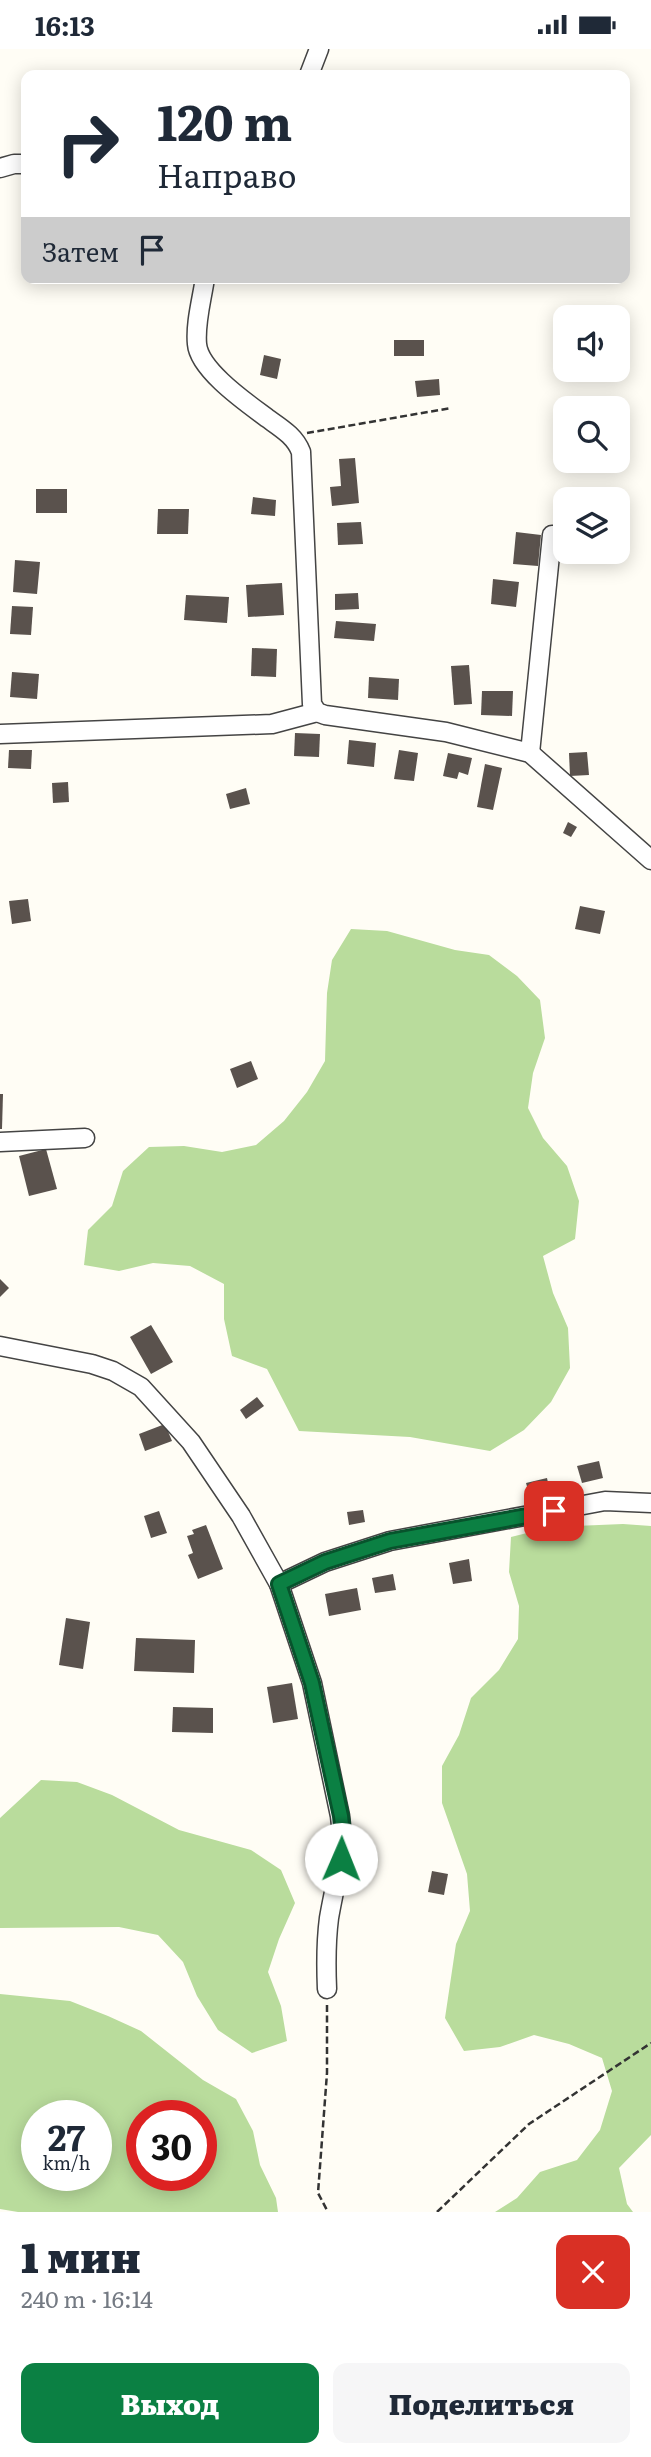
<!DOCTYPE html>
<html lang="ru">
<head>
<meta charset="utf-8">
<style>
	:root { --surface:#fff; --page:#f6f6f7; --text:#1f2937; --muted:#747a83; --accent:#0b8043 }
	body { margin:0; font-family:Literata,serif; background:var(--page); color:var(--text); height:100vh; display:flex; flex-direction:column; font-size:26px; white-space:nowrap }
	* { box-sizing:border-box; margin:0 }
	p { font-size:23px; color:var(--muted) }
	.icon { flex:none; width:38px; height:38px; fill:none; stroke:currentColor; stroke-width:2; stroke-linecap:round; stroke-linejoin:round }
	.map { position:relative; height:2163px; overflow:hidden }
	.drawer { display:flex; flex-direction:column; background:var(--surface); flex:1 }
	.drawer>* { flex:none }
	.guide { position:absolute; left:21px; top:21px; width:609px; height:214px; border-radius:14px; box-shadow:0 4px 18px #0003; background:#fff; color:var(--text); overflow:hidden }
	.controls { position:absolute; left:553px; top:256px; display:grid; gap:14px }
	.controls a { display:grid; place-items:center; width:77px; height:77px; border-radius:14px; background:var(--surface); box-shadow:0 4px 18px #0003; font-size:35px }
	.speed { position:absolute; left:21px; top:2051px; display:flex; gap:14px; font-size:35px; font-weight:700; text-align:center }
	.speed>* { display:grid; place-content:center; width:91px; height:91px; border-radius:50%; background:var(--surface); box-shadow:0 4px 18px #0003; line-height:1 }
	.speed small { font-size:18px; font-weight:400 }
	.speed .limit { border:10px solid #d22; background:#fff; color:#111 }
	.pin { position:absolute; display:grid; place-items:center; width:60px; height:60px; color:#fff; margin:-30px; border-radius:14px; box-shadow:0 4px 10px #0006 }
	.me { position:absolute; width:77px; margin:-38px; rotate:1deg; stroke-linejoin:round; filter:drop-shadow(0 0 5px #0008) }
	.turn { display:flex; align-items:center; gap:24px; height:147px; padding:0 21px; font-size:32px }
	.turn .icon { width:91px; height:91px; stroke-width:2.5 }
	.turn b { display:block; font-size:49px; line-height:60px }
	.then { display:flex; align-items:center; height:66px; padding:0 21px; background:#0003; gap:14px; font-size:26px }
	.round { display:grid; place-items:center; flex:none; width:74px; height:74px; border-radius:14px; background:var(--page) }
	.summary { display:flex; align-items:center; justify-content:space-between; height:119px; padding:0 21px }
	h1 { font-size:42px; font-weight:800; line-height:52px }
	.action { display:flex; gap:14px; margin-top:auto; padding:14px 21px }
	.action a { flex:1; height:80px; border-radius:14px; background:var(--accent); color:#fff; font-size:28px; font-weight:800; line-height:80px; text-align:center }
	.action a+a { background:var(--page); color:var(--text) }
	.status { display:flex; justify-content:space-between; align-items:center; height:49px; padding:0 35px; background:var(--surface); direction:ltr }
	.status svg { height:19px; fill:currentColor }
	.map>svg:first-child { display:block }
	.forest { fill:#b9dc9c; fill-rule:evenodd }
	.building { fill:#5a524d }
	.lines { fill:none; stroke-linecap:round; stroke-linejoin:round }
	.minor-casing { stroke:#444; stroke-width:21 }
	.path { stroke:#333; stroke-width:2.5; stroke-dasharray:7 3.5; stroke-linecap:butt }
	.minor { stroke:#fff; stroke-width:18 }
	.route-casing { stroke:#07532c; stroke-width:18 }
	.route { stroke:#0b8043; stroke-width:12 }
</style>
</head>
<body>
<div class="status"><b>16:13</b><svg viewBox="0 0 49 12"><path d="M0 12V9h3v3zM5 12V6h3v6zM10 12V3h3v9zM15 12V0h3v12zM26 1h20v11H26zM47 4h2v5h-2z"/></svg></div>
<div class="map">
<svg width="651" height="2163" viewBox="0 0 651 2163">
	<rect width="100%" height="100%" fill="#fffdf5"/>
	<g class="forest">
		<path d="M 351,880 L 387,882 L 455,901 L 489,906 L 517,927 L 540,951 L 545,989 L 533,1024 L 528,1059 L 543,1089 L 567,1117 L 579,1152 L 575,1190 L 543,1207 L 553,1244 L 568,1279 L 570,1319 L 551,1353 L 524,1381 L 490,1402 L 410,1388 L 299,1382 L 267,1320 L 232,1307 L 224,1270 L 224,1235 L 190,1217 L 153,1214 L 119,1222 L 84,1216 L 88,1181 L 112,1157 L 123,1122 L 149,1098 L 184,1097 L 222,1103 L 256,1096 L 284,1072 L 307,1043 L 325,1012 L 327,944 L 332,911 Z"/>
		<path d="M 623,1475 L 651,1477 L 651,2086 L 619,2119 L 627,2155 L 633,2163 L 495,2163 L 517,2149 L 540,2123 L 577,2111 L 600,2081 L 612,2042 L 602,2009 L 569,1995 L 534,1986 L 500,1998 L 464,2002 L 445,1969 L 456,1895 L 470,1862 L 467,1825 L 442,1754 L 442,1717 L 459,1686 L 471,1649 L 499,1621 L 518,1590 L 519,1557 L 509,1523 L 511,1488 L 551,1478 Z"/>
		<path d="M 41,1731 L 77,1733 L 112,1746 L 179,1781 L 251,1801 L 281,1821 L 295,1854 L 279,1890 L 268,1923 L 281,1957 L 287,1992 L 252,2004 L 218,1981 L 197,1947 L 183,1913 L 158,1886 L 119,1878 L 0,1879 L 0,1769 Z"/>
		<path d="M 0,1945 L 70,1952 L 108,1967 L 141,1982 L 203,2031 L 236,2050 L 253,2082 L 260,2116 L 276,2149 L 278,2163 L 18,2163 L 0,2160 ZM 37,2067 L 96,2067 L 96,2126 L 37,2126 ZM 142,2067 L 201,2067 L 201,2126 L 142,2126 Z"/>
	</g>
	<g class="building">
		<rect x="394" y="291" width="30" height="16"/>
		<path d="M 264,306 L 281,310 L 277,330 L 260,326 Z"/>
		<path d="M 439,330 L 440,346 L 417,348 L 415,332 Z"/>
		<path d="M 355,409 L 359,454 L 332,457 L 330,438 L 341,437 L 339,410 Z"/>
		<rect x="36" y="440" width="31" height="24"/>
		<path d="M 253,448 L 276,451 L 275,467 L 251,465 Z"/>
		<path d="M 158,460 L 189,460 L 188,485 L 157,485 Z"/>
		<path d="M 361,473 L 363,495 L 338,496 L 337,474 Z"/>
		<path d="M 516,483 L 541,486 L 538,517 L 513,515 Z"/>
		<path d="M 15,511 L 40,513 L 37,545 L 13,543 Z"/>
		<path d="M 493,530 L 519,533 L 516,558 L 491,555 Z"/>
		<path d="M 282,534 L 284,566 L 248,568 L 246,536 Z"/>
		<path d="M 358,544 L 359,560 L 335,561 L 335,545 Z"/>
		<path d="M 186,546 L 229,548 L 227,574 L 184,571 Z"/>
		<path d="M 12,557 L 33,558 L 31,586 L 10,585 Z"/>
		<path d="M 336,572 L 376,575 L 374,592 L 334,589 Z"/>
		<path d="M 252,599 L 277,600 L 276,628 L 251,627 Z"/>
		<path d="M 469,616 L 472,655 L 454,656 L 451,617 Z"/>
		<path d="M 12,623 L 39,625 L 37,650 L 10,648 Z"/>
		<path d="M 369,628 L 399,630 L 398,651 L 368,649 Z"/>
		<path d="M 482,642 L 513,642 L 512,667 L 481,666 Z"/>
		<path d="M 295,684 L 320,685 L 319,708 L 294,707 Z"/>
		<path d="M 349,691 L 376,694 L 374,718 L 347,715 Z"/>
		<path d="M 9,701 L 32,701 L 31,720 L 8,719 Z"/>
		<path d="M 399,701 L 418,704 L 414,732 L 394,730 Z"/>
		<path d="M 587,703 L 589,726 L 570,727 L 569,704 Z"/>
		<path d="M 448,704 L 472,709 L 468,726 L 459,723 L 457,730 L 443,727 Z"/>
		<path d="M 485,715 L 502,719 L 493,761 L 477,758 Z"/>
		<path d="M 68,733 L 69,753 L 53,754 L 52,734 Z"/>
		<path d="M 246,739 L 250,755 L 230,760 L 226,745 Z"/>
		<path d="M 568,773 L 577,778 L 571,788 L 563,784 Z"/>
		<path d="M 28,850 L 31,872 L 12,875 L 9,852 Z"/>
		<path d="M 580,857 L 605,862 L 600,885 L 575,880 Z"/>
		<path d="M 251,1012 L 258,1030 L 237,1039 L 230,1020 Z"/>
		<path d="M 0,1045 L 3,1045 L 2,1080 L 0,1080 Z"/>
		<path d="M 46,1100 L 57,1140 L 29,1147 L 19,1107 Z"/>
		<path d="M 0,1230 L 9,1239 L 0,1248 Z"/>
		<path d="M 151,1276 L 173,1313 L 151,1325 L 130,1288 Z"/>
		<path d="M 257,1348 L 264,1357 L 246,1370 L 240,1361 Z"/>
		<path d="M 165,1375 L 172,1392 L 145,1402 L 139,1385 Z"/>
		<path d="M 599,1412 L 603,1429 L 582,1434 L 577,1417 Z"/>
		<path d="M 547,1429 L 550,1443 L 530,1448 L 526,1434 Z"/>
		<path d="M 363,1461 L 365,1473 L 349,1476 L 347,1463 Z"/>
		<path d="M 159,1462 L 167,1484 L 151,1489 L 144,1467 Z"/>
		<path d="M 206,1476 L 223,1520 L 198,1530 L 188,1506 L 193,1504 L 187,1487 L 194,1485 L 192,1481 Z"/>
		<path d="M 469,1510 L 472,1532 L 453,1535 L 449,1514 Z"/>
		<path d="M 393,1525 L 396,1541 L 375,1544 L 372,1529 Z"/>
		<path d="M 357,1539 L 361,1561 L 329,1567 L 325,1545 Z"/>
		<path d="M 66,1569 L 90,1573 L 83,1620 L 59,1616 Z"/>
		<path d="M 136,1589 L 195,1591 L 194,1624 L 134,1622 Z"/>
		<path d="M 292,1634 L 298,1670 L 273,1674 L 267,1638 Z"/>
		<path d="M 173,1658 L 213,1659 L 213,1684 L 172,1683 Z"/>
		<path d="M 432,1822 L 448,1825 L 444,1846 L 428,1843 Z"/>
	</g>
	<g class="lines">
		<defs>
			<g id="minor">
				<path d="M 309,26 L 319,0"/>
				<path d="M 0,119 L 14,115 L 26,115"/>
				<path d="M 205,229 C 202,250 195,274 197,295 C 199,321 247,354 267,369 C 281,379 295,387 301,403 L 312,655 L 317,663 L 325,666 L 446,683 L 530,704 L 651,811"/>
				<path d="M 0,685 L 272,675 L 317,663"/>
				<path d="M 530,704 L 552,486"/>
				<path d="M 0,1093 L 85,1089"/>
				<path d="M 0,1297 L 92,1315 L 113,1322 L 141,1338 L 191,1393 L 241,1467 L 279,1535 L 312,1634 L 340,1767 C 345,1802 335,1834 329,1869 C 326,1892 326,1916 327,1940"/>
				<path d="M 279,1535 L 325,1513 L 390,1492 L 605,1452 L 651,1454"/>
			</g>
		</defs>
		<use href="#minor" class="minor-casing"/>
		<g class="path">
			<path d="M 307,384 L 451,359"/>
			<path d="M 327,1956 L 327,2024 L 318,2144 L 328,2163"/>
			<path d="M 437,2163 L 529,2075 L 651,1994"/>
		</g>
		<use href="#minor" class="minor"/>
	</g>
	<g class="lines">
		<defs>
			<path id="route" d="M 341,1810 L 343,1785 L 341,1767 L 312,1634 L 279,1535 L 325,1513 L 390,1492 L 554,1462"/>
		</defs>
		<use href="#route" class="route-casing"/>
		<use href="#route" class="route"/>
	</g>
</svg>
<div class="controls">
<a><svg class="icon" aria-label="sound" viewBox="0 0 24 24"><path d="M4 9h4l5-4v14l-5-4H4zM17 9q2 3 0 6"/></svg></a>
<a><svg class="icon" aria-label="search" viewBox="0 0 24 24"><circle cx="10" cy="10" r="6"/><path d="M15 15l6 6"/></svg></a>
<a><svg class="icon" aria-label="layers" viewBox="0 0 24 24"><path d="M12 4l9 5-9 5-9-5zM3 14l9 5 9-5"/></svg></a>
</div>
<div class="speed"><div>27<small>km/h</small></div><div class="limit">30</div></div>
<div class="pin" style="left:554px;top:1462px;background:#d93025"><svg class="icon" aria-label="arrive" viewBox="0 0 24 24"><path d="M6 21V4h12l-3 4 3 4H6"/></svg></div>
<svg class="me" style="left:341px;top:1810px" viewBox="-20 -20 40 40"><circle r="19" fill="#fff"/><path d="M0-13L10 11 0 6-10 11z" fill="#0b8043"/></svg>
<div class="guide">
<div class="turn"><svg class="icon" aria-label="right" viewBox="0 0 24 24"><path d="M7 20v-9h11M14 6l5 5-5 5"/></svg><div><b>120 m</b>Направо</div></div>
<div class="then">Затем<svg class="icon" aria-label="arrive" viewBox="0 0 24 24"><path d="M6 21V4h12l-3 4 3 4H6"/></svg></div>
</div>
</div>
<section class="drawer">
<div class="summary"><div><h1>1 мин</h1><p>240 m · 16:14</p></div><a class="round" style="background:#d93025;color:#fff"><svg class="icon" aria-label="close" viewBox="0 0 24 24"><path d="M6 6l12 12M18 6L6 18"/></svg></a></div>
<div class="action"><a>Выход</a><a>Поделиться</a></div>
</section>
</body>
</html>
